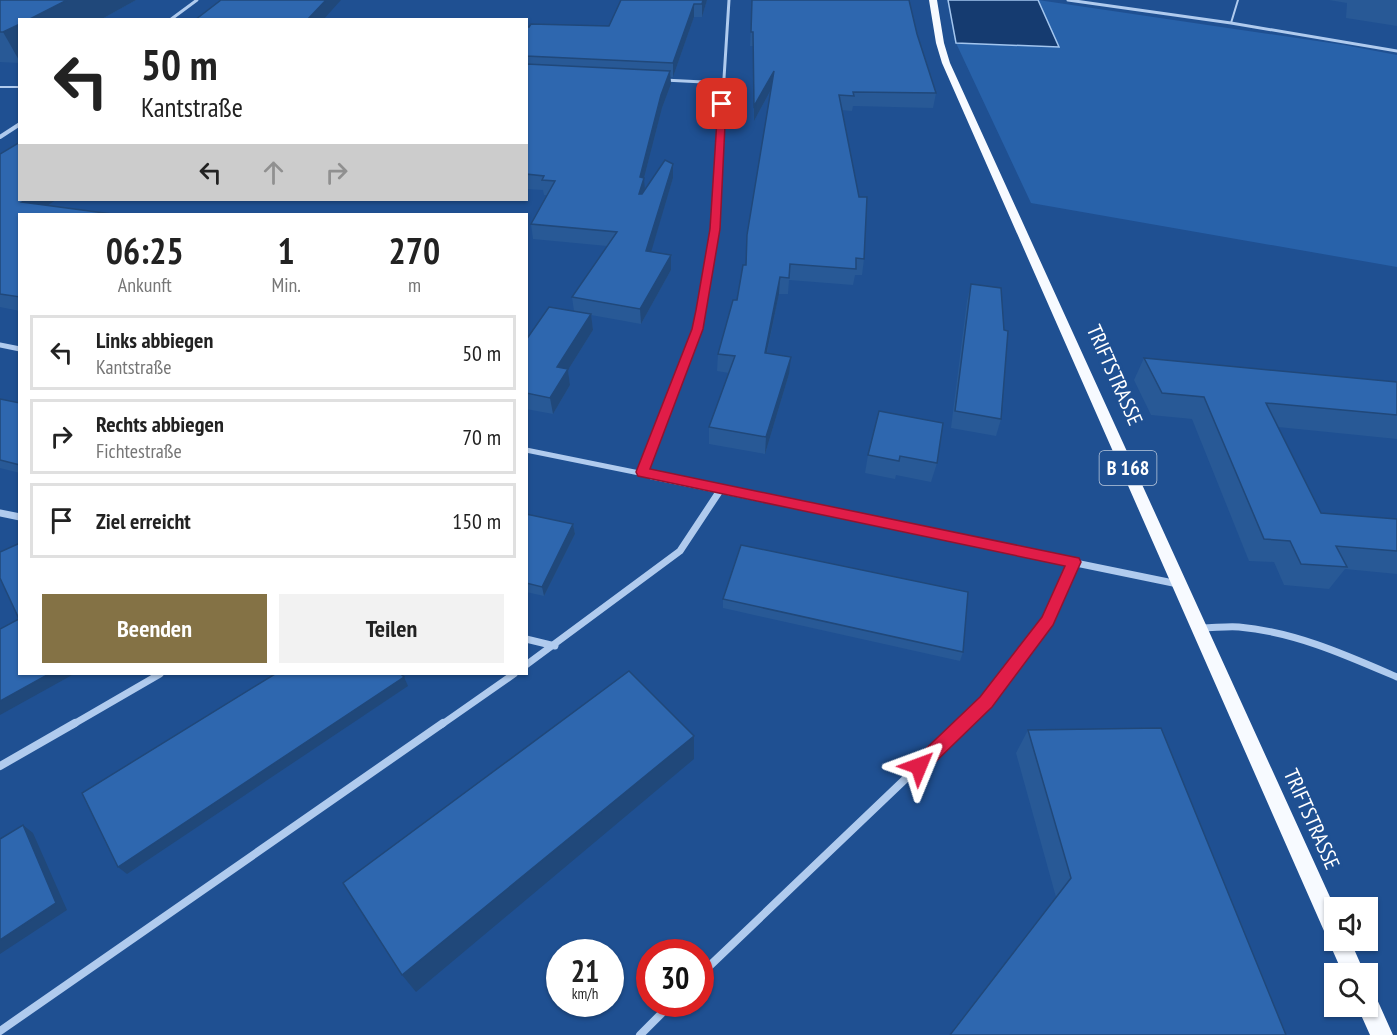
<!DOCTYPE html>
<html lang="de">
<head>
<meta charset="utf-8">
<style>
	:root { --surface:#fff; --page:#f2f2f2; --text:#222; --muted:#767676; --line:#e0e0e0; --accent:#847245 }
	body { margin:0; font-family:"PT Sans Narrow",sans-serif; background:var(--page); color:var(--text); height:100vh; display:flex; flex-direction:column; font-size:22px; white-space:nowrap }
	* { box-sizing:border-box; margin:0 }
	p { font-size:20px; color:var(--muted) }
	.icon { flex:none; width:33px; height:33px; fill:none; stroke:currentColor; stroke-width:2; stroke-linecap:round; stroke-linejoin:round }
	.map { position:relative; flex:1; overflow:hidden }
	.side { position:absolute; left:18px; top:213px; width:510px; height:462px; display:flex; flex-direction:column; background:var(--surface); border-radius:0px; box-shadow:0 2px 4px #0004 }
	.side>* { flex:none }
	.top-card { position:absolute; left:18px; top:18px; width:510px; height:183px; border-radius:0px; box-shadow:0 2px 4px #0004; background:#fff; color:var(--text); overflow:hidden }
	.fabs { position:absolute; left:1324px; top:897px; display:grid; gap:12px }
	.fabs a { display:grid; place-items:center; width:54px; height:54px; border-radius:0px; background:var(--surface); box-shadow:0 2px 4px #0004; font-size:30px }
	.speed { position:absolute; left:546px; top:939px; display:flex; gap:12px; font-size:30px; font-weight:700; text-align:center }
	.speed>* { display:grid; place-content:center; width:78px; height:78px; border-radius:50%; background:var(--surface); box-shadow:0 2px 4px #0004; line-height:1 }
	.speed small { font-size:15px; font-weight:400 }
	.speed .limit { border:9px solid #d22; background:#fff; color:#111 }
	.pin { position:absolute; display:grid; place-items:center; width:51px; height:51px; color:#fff; margin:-26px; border-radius:12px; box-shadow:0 3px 9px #0006 }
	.me { position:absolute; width:66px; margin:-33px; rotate:46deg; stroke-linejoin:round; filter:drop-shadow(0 0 4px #0008) }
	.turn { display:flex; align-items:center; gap:21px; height:126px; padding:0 24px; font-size:27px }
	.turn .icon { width:78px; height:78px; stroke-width:2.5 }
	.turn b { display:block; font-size:42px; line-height:51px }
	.lanes { display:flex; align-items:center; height:57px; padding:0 24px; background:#0003; justify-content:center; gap:30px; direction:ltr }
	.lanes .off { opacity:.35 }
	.eta { display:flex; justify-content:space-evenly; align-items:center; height:102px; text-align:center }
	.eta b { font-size:36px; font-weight:600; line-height:42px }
	.cta { display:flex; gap:12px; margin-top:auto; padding:12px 24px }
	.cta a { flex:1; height:69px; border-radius:0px; background:var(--accent); color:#fff; font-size:24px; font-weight:600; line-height:69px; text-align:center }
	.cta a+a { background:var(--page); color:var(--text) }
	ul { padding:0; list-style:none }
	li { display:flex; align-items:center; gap:18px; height:75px; margin:0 12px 9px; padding:0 12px; border:3px solid var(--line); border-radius:0px }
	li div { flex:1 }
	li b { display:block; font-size:22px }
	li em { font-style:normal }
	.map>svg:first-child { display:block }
	.green { fill:#2862aa }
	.water { fill:#153b70; stroke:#a3c6ef; stroke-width:1.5 }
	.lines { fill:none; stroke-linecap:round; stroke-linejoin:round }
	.lane { stroke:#b0cbee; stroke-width:2 }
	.street-far4 { stroke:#b0cbee; stroke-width:3 }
	.street-far3 { stroke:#b0cbee; stroke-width:4 }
	.street-far2 { stroke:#b0cbee; stroke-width:5 }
	.street-far1 { stroke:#b0cbee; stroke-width:7 }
	.street { stroke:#b0cbee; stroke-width:8 }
	.primary { fill:#f7faff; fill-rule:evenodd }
	.wall { fill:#285996 }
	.shaded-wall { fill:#20487a }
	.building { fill:#2e67af; stroke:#20487a; stroke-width:1.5 }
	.route { fill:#e11d48; stroke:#92132f; stroke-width:1.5 }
	.labels { text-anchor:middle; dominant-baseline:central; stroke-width:6; stroke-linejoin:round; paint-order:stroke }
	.shield { fill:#1f5092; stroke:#bccade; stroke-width:1.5 }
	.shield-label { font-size:20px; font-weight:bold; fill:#fff }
	.street-label { font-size:21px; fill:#fff; stroke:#1f5092 }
</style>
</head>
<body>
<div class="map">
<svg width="1397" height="1035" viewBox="0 0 1397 1035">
	<rect width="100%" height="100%" fill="#1f5092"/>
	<path class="green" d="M 1038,0 L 1344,45 L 1397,55 L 1397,267 L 1031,203 L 956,43 L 1058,47 Z"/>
	<path class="water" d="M 948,0 L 1038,0 L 1059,47 L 956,43 Z"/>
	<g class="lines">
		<g class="lane">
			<path d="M 1231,23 L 1238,0"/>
			<path d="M 0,87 L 20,87"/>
		</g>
		<g class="street-far4">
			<path d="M 1068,0 L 1231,23 L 1397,51"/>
			<path d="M 170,20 L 197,0"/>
			<path d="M 664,80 L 723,83"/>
			<path d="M 721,125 L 729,0"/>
		</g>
		<g class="street-far3">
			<path d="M 0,137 L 20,124"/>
			<path d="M 707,281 L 715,229 L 721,123"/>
		</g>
		<g class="street-far2">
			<path d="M 0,345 L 20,349"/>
			<path d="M 526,450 L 659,477"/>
			<path d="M 643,472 L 697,329 L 708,279"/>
		</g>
		<g class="street-far1">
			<path d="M 652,476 L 1178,584"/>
			<path d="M 0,513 L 20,517"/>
			<path d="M 1202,628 C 1214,628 1227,626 1239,627 C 1295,632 1346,655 1397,677"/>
			<path d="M 526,639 L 555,646"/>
			<path d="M 526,665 L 680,551 L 721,489"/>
			<path d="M 72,725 L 160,674"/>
			<path d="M 441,725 L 514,674"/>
			<path d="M 962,725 L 986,702 L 1048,620 L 1074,562"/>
		</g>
		<g class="street">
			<path d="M 0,766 L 75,723"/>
			<path d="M 700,975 L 964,723"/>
			<path d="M 0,1031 L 443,723"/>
			<path d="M 640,1035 L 671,1004"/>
		</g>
		<g class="primary">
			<path d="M 929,0 L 937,0 L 944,43 L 950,63 L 1335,908 L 1335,940 L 1350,940 L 1365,974 L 1343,974 L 942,63 L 936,43 Z"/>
			<path d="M 1368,994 L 1376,997 L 1393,1035 L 1370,1035 L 1357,1006 L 1368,1006 Z"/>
		</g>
	</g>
	<g class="wall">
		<path d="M 0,0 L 136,0 L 100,20 L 20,20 L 20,63 L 0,62 Z"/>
		<path d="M 621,0 L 707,0 L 702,17 L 694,17 L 673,77 L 670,77 L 671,84 L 662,108 L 644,178 L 644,191 L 673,164 L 673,178 L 651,251 L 671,270 L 641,324 L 591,315 L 593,330 L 568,370 L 570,385 L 553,414 L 526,409 L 526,340 L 574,311 L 572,297 L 607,246 L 533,239 L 531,224 L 547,195 L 544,195 L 543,190 L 526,189 L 526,26 L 609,26 Z"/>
		<path d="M 752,0 L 917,34 L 936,93 L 933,108 L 853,106 L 852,111 L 842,110 L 864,259 L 862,275 L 855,275 L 853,285 L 789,280 L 788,294 L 779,294 L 767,353 L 789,374 L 765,454 L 709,444 L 709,427 L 729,373 L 717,371 L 718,354 L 737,300 L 746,265 L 771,90 L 754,121 L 753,46 L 750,46 Z"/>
		<path d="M 1329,0 L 1397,0 L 1397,26 L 1346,18 L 1347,3 Z"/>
		<path d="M 0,154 L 20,214 L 20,311 L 0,307 Z"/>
		<path d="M 971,284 L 1001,419 L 996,436 L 951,428 L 967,301 Z"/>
		<path d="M 1144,358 L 1397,382 L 1397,439 L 1278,427 L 1321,513 L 1397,519 L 1397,574 L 1345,569 L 1329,589 L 1284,585 L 1274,562 L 1249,561 L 1192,419 L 1151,415 L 1134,380 Z"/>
		<path d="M 0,399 L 20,403 L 20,473 L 0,468 Z"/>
		<path d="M 943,423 L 937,463 L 931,482 L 896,475 L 895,479 L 865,473 L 868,455 Z"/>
		<path d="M 526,514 L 573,524 L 575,534 L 544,596 L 526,592 Z"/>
		<path d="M 723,599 L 963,652 L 960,661 L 723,608 Z"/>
		<path d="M 1028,730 L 1286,1035 L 949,1035 L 1056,897 L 1016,753 Z"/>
	</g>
	<g class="shaded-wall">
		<path d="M 67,0 L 136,0 L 100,20 L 28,20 Z"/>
		<path d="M 326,0 L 341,0 L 323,20 L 307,20 Z"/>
		<path d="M 703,0 L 707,0 L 702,17 L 702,4 Z"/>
		<path d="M 694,4 L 694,17 L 673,77 L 673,63 Z"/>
		<path d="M 20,24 L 20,62 L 3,32 Z"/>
		<path d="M 670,71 L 671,84 L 662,108 L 644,178 L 645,192 L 640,208 L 640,177 L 661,95 Z"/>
		<path d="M 774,71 L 773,86 L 754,121 L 754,106 Z"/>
		<path d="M 673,164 L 673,178 L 647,266 L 646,251 Z"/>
		<path d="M 26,200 L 56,200 L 34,214 L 22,202 Z"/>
		<path d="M 671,255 L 671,270 L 641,324 L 640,309 Z"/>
		<path d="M 780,277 L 779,294 L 763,370 L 765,353 Z"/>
		<path d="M 591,314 L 593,330 L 568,370 L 570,385 L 553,414 L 550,398 L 557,367 Z"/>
		<path d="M 791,357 L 789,374 L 765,454 L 766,437 Z"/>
		<path d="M 573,524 L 575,534 L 544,596 L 542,587 Z"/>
		<path d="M 49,674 L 74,674 L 0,715 L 0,701 Z"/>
		<path d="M 404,677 L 408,686 L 127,874 L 118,867 Z"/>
		<path d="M 694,736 L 694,759 L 416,992 L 402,975 Z"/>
		<path d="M 23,825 L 33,833 L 67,910 L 0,954 L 0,940 Z"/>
	</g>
	<g class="building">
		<path d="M 0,0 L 67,0 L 28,20 L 20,20 L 20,24 L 3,32 L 0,32 Z"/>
		<path d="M 221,0 L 326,0 L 307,20 L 195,20 Z"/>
		<path d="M 621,0 L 703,0 L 702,4 L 694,4 L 673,63 L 526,56 L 526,26 L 529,27 L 531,24 L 609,26 Z"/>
		<path d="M 752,0 L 909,0 L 917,34 L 936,93 L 853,92 L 854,96 L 839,95 L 859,197 L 867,197 L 864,259 L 856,258 L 856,269 L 790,264 L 789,278 L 780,277 L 765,353 L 791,357 L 766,437 L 709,427 L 735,356 L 718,354 L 733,300 L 737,300 L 743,265 L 746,265 L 747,235 L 774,71 L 754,106 L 753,32 L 751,32 Z"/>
		<path d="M 526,64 L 670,71 L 661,95 L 640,177 L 644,178 L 639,194 L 642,194 L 665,160 L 673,164 L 646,251 L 671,255 L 640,309 L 572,297 L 617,232 L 531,224 L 555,181 L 542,180 L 544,176 L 526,174 Z"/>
		<path d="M 20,142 L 20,200 L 26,200 L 22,202 L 112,214 L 20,214 L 20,297 L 0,294 L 0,154 Z"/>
		<path d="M 971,284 L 1001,288 L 1004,330 L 1008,331 L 1001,419 L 955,411 Z"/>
		<path d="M 549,307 L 591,314 L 557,367 L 568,369 L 550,398 L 526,393 L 526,340 Z"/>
		<path d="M 1144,358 L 1397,382 L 1397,415 L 1266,403 L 1321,513 L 1397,519 L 1397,551 L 1336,546 L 1347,567 L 1301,564 L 1290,541 L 1264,539 L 1204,397 L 1162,393 Z"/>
		<path d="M 0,399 L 20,403 L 20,465 L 0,460 Z"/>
		<path d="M 879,411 L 943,423 L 937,463 L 900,456 L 899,461 L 868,455 Z"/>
		<path d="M 526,514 L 573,524 L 542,587 L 526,583 Z"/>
		<path d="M 20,543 L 20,674 L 49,674 L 0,701 L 0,629 L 19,619 L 0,578 L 0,552 Z"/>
		<path d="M 741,545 L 968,592 L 963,652 L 723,599 Z"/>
		<path d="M 629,671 L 694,736 L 402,975 L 343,883 Z"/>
		<path d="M 275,674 L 401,674 L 404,677 L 118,867 L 82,793 Z"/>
		<path d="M 1161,728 L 1286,1035 L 950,1035 L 1071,878 L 1028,730 Z"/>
		<path d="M 23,825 L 56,903 L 0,940 L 0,839 Z"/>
	</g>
	<path class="route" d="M 722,102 L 726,104 L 720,229 L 703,329 L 650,469 L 1074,557 L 1079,558 L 1081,562 L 1053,625 L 992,707 L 925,772 L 919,774 L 913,772 L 910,766 L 913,761 L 980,697 L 1042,617 L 1065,566 L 638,476 L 636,472 L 692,329 L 696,310 L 710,229 L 718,104 Z"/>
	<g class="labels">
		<rect class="shield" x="1099.5" y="451" width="57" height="34" rx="4.5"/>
		<g class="shield-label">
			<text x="1128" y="468">B 168</text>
		</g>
		<g class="street-label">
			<text transform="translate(1115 375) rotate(66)">TRIFTSTRASSE</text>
			<text transform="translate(1312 819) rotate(66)">TRIFTSTRASSE</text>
		</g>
	</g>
</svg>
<div class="fabs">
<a><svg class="icon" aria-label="sound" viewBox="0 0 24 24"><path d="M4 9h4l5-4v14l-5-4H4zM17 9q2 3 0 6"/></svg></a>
<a><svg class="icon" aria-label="search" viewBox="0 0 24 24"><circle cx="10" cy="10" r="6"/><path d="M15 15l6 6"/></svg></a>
</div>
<div class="speed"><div>21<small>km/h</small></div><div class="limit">30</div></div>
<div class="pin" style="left:722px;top:104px;background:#d93025"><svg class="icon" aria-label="arrive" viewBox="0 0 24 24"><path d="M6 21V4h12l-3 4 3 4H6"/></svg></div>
<svg class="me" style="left:919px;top:766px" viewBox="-20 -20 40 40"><path d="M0-17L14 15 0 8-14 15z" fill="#e11d48" stroke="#fff" stroke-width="4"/></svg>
<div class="top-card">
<div class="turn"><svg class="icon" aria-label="left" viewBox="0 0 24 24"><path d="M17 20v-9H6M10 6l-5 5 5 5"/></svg><div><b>50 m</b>Kantstraße</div></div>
<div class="lanes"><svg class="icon" aria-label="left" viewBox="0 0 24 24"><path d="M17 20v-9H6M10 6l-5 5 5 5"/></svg><svg class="icon off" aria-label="ahead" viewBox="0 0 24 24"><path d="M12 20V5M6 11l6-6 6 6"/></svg><svg class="icon off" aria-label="right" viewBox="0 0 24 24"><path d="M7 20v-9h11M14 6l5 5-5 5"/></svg></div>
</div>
<section class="side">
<div class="eta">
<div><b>06:25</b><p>Ankunft</p></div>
<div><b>1</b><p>Min.</p></div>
<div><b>270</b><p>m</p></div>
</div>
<ul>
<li><svg class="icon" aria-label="left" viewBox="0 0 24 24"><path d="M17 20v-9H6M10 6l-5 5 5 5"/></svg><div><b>Links abbiegen</b><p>Kantstraße</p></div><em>50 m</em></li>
<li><svg class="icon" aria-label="right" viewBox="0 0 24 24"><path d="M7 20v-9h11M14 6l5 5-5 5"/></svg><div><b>Rechts abbiegen</b><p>Fichtestraße</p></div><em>70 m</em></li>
<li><svg class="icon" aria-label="arrive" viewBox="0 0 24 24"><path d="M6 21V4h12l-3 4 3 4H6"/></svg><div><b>Ziel erreicht</b></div><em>150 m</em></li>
</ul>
<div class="cta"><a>Beenden</a><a>Teilen</a></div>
</section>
</div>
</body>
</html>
